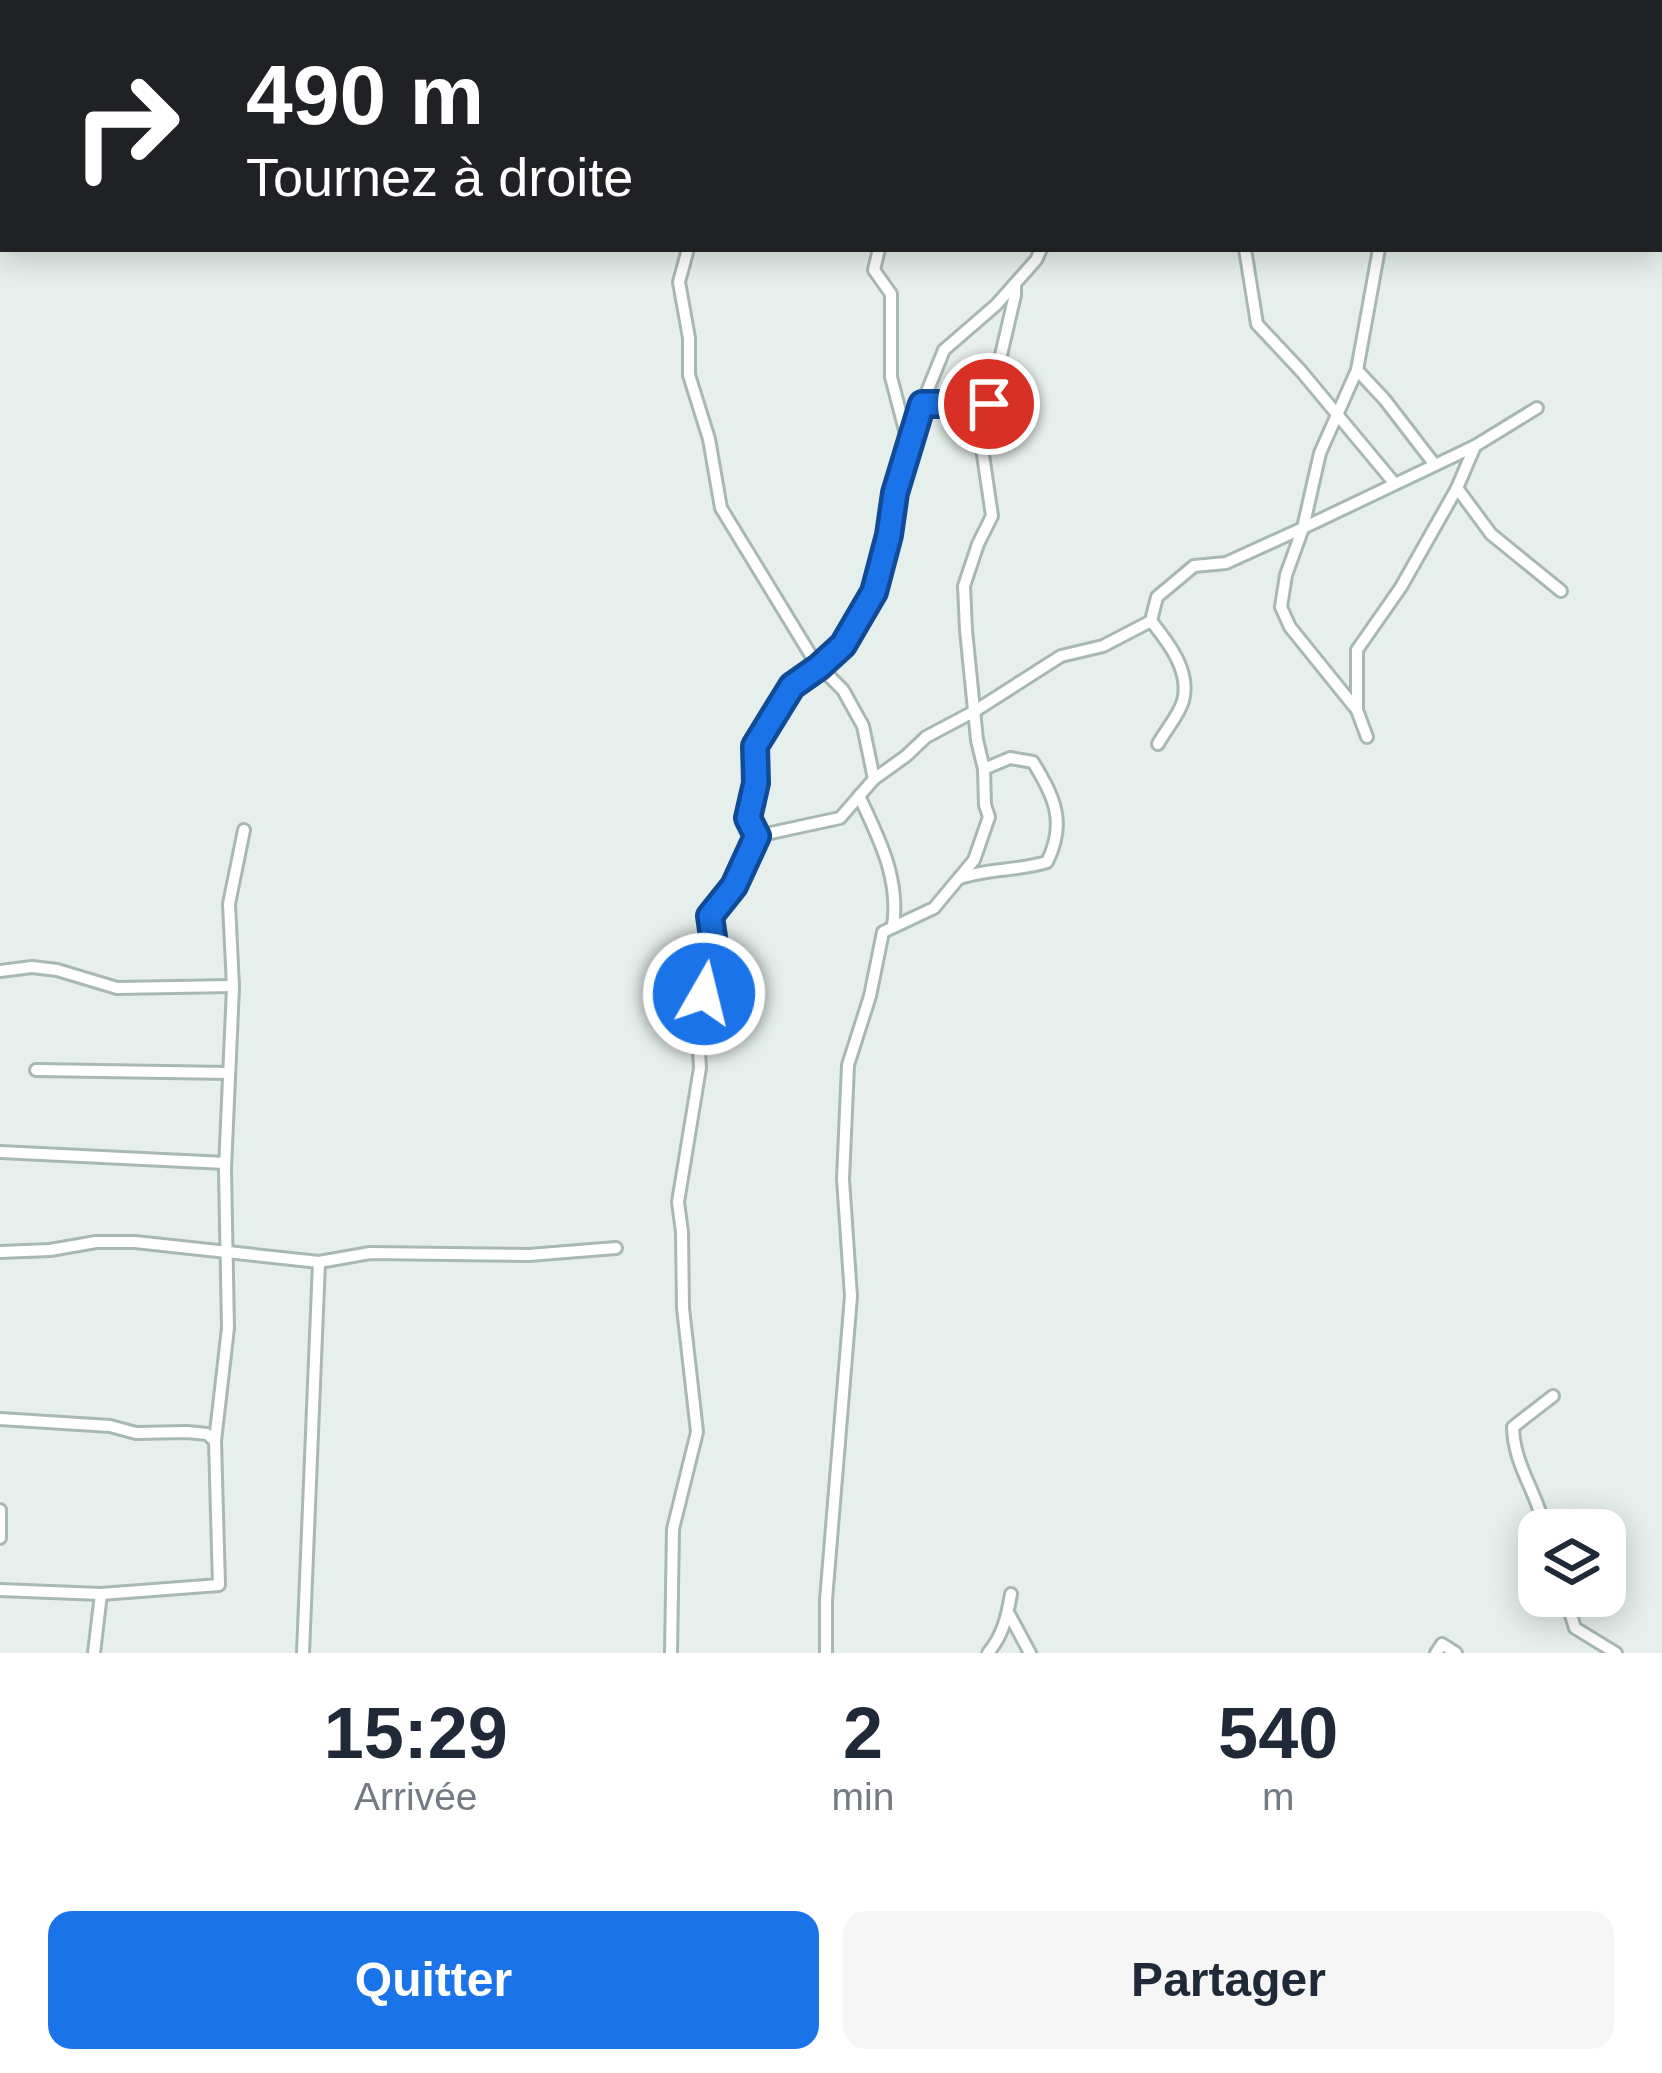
<!DOCTYPE html>
<html lang="fr">
<head>
<meta charset="utf-8">
<style>
	:root { --surface:#fff; --page:#f6f6f7; --text:#1f2937; --muted:#747a83; --accent:#1a73e8 }
	body { margin:0; font-family:Arial,sans-serif; background:var(--page); color:var(--text); height:100vh; display:flex; flex-direction:column; font-size:45px; white-space:nowrap }
	* { box-sizing:border-box; margin:0 }
	p { font-size:39px; color:var(--muted) }
	.icon { flex:none; width:66px; height:66px; fill:none; stroke:currentColor; stroke-width:2; stroke-linecap:round; stroke-linejoin:round }
	.map { position:relative; height:1653px; overflow:hidden }
	.drawer { display:flex; flex-direction:column; background:var(--surface); flex:1 }
	.drawer>* { flex:none }
	.banner { position:absolute; left:0px; top:0px; width:1662px; height:252px; box-shadow:0 6px 30px #0003; background:#202124; color:#fff; overflow:hidden }
	.tools { position:absolute; left:1518px; top:1509px; display:grid; gap:24px }
	.tools a { display:grid; place-items:center; width:108px; height:108px; border-radius:24px; background:var(--surface); box-shadow:0 6px 30px #0003; font-size:60px }
	.pin { position:absolute; display:grid; place-items:center; width:102px; height:102px; color:#fff; margin:-51px; border:6px solid #fff; border-radius:50%; box-shadow:0 3px 12px #0007 }
	.me { position:absolute; width:132px; margin:-66px; rotate:8deg; stroke-linejoin:round; filter:drop-shadow(0 0 9px #0008) }
	.turn { display:flex; align-items:center; gap:42px; height:252px; padding:0 48px; font-size:54px }
	.turn .icon { width:156px; height:156px; stroke-width:2.5 }
	.turn b { display:block; font-size:84px; line-height:102px }
	.eta { display:flex; justify-content:space-evenly; align-items:center; height:204px; text-align:center }
	.eta b { font-size:72px; font-weight:700; line-height:84px }
	.button { display:flex; gap:24px; margin-top:auto; padding:24px 48px }
	.button a { flex:1; height:138px; border-radius:24px; background:var(--accent); color:#fff; font-size:48px; font-weight:700; line-height:138px; text-align:center }
	.button a+a { background:var(--page); color:var(--text) }
	.map>svg:first-child { display:block }
	.lines { fill:none; stroke-linecap:round; stroke-linejoin:round }
	.minor-casing { stroke:#a8b8b2; stroke-width:16 }
	.minor { stroke:#fff; stroke-width:10 }
	.route-casing { stroke:#114b97; stroke-width:30 }
	.route { stroke:#1a73e8; stroke-width:21 }
</style>
</head>
<body>
<div class="map">
<svg width="1662" height="1653" viewBox="0 0 1662 1653">
	<rect width="100%" height="100%" fill="#e6efeb"/>
	<g class="lines">
		<defs>
			<g id="minor">
				<path d="M 644,0 L 645,3"/>
				<path d="M 891,0 L 892,3"/>
				<path d="M 1103,0 L 1104,3"/>
				<path d="M 1201,0 L 1202,3"/>
				<path d="M 978,3 L 980,0"/>
				<path d="M 1027,3 L 1034,0"/>
				<path d="M 1146,3 L 1151,0"/>
				<path d="M 688,249 L 679,282 L 689,338 L 689,375 L 709,439 L 721,508 L 815,662 L 843,690 L 863,726 L 874,779"/>
				<path d="M 879,249 L 874,270 L 891,294 L 891,377 L 908,442"/>
				<path d="M 1245,249 L 1257,324 L 1301,371 L 1395,484"/>
				<path d="M 1379,249 L 1357,370 L 1385,400 L 1435,465"/>
				<path d="M 1357,370 L 1320,453 L 1303,528 L 1286,575 L 1281,607 L 1290,627 L 1357,710 L 1367,737"/>
				<path d="M 922,404 L 989,404"/>
				<path d="M 1457,488 L 1491,534 L 1561,591"/>
				<path d="M 1151,621 C 1168,642 1191,671 1183,701 C 1179,715 1165,731 1158,744"/>
				<path d="M 1357,710 L 1357,650 L 1401,587 L 1457,488 L 1475,446"/>
				<path d="M 859,796 C 879,838 900,879 893,926"/>
				<path d="M 757,836 L 840,818 L 874,779 L 906,756 L 926,737 L 975,711 L 1061,656 L 1103,646 L 1151,621 L 1157,597 L 1194,566 L 1226,563 L 1303,528 L 1475,446 L 1537,408"/>
				<path d="M 960,878 C 989,868 1018,871 1047,862 C 1067,822 1054,797 1033,762 L 1010,758 L 984,769"/>
				<path d="M 0,971 L 32,967 L 57,970 L 117,988 L 233,986"/>
				<path d="M 36,1070 L 229,1073"/>
				<path d="M 0,1152 L 225,1163"/>
				<path d="M 0,1252 L 50,1250 L 96,1242 L 135,1242 L 319,1262 L 370,1253 L 529,1255 L 616,1248"/>
				<path d="M 0,1419 L 110,1426 L 136,1433 L 187,1432 L 207,1434 L 215,1441"/>
				<path d="M 0,1510 L 0,1538"/>
				<path d="M 1545,1530 C 1538,1493 1514,1467 1513,1427 L 1553,1396"/>
				<path d="M 0,1590 L 101,1594 L 219,1585 L 215,1441 L 228,1328 L 225,1169 L 233,987 L 229,904 L 244,830"/>
				<path d="M 1565,1596 L 1575,1628 L 1616,1653"/>
				<path d="M 1009,1614 L 1030,1653"/>
				<path d="M 94,1653 L 101,1594"/>
				<path d="M 303,1653 L 319,1262"/>
				<path d="M 671,1653 L 673,1529 L 697,1432 L 683,1308 L 682,1232 L 678,1202 L 700,1068 L 698,1032 L 704,994 L 717,965 L 709,916 L 734,886 L 757,836 L 748,818 L 756,783 L 756,745 L 792,686 L 819,667 L 843,645 L 874,592 L 889,535 L 895,493 L 922,404 L 944,350 L 996,305 L 1036,260 L 1041,249"/>
				<path d="M 826,1653 L 826,1600 L 851,1296 L 843,1179 L 848,1065 L 870,996 L 883,932 L 934,908 L 974,860 L 989,817 L 985,805 L 984,769 L 977,740 L 966,630 L 964,586 L 978,544 L 992,516 L 981,441 L 1015,295 L 1015,284"/>
				<path d="M 988,1653 C 1003,1635 1007,1617 1011,1594"/>
				<path d="M 1436,1653 L 1442,1644 L 1456,1653"/>
			</g>
		</defs>
		<use href="#minor" class="minor-casing"/>
		<use href="#minor" class="minor"/>
	</g>
	<g class="lines">
		<defs>
			<path id="route" d="M 704,994 L 717,965 L 710,916 L 734,886 L 757,836 L 748,818 L 756,783 L 755,746 L 792,686 L 819,667 L 843,645 L 874,592 L 889,535 L 895,493 L 922,404 L 989,404"/>
		</defs>
		<use href="#route" class="route-casing"/>
		<use href="#route" class="route"/>
	</g>
</svg>
<div class="tools">
<a><svg class="icon" aria-label="layers" viewBox="0 0 24 24"><path d="M12 4l9 5-9 5-9-5zM3 14l9 5 9-5"/></svg></a>
</div>
<div class="pin" style="left:989px;top:404px;background:#d93025"><svg class="icon" aria-label="arrive" viewBox="0 0 24 24"><path d="M6 21V4h12l-3 4 3 4H6"/></svg></div>
<svg class="me" style="left:704px;top:994px" viewBox="-20 -20 40 40"><circle r="17" fill="#1a73e8" stroke="#fff" stroke-width="3"/><path d="M0-11L8 9 0 5-8 9z" fill="#fff"/></svg>
<div class="banner">
<div class="turn"><svg class="icon" aria-label="right" viewBox="0 0 24 24"><path d="M7 20v-9h11M14 6l5 5-5 5"/></svg><div><b>490 m</b>Tournez à droite</div></div>
</div>
</div>
<section class="drawer">
<div class="eta">
<div><b>15:29</b><p>Arrivée</p></div>
<div><b>2</b><p>min</p></div>
<div><b>540</b><p>m</p></div>
</div>
<div class="button"><a>Quitter</a><a>Partager</a></div>
</section>
</body>
</html>
